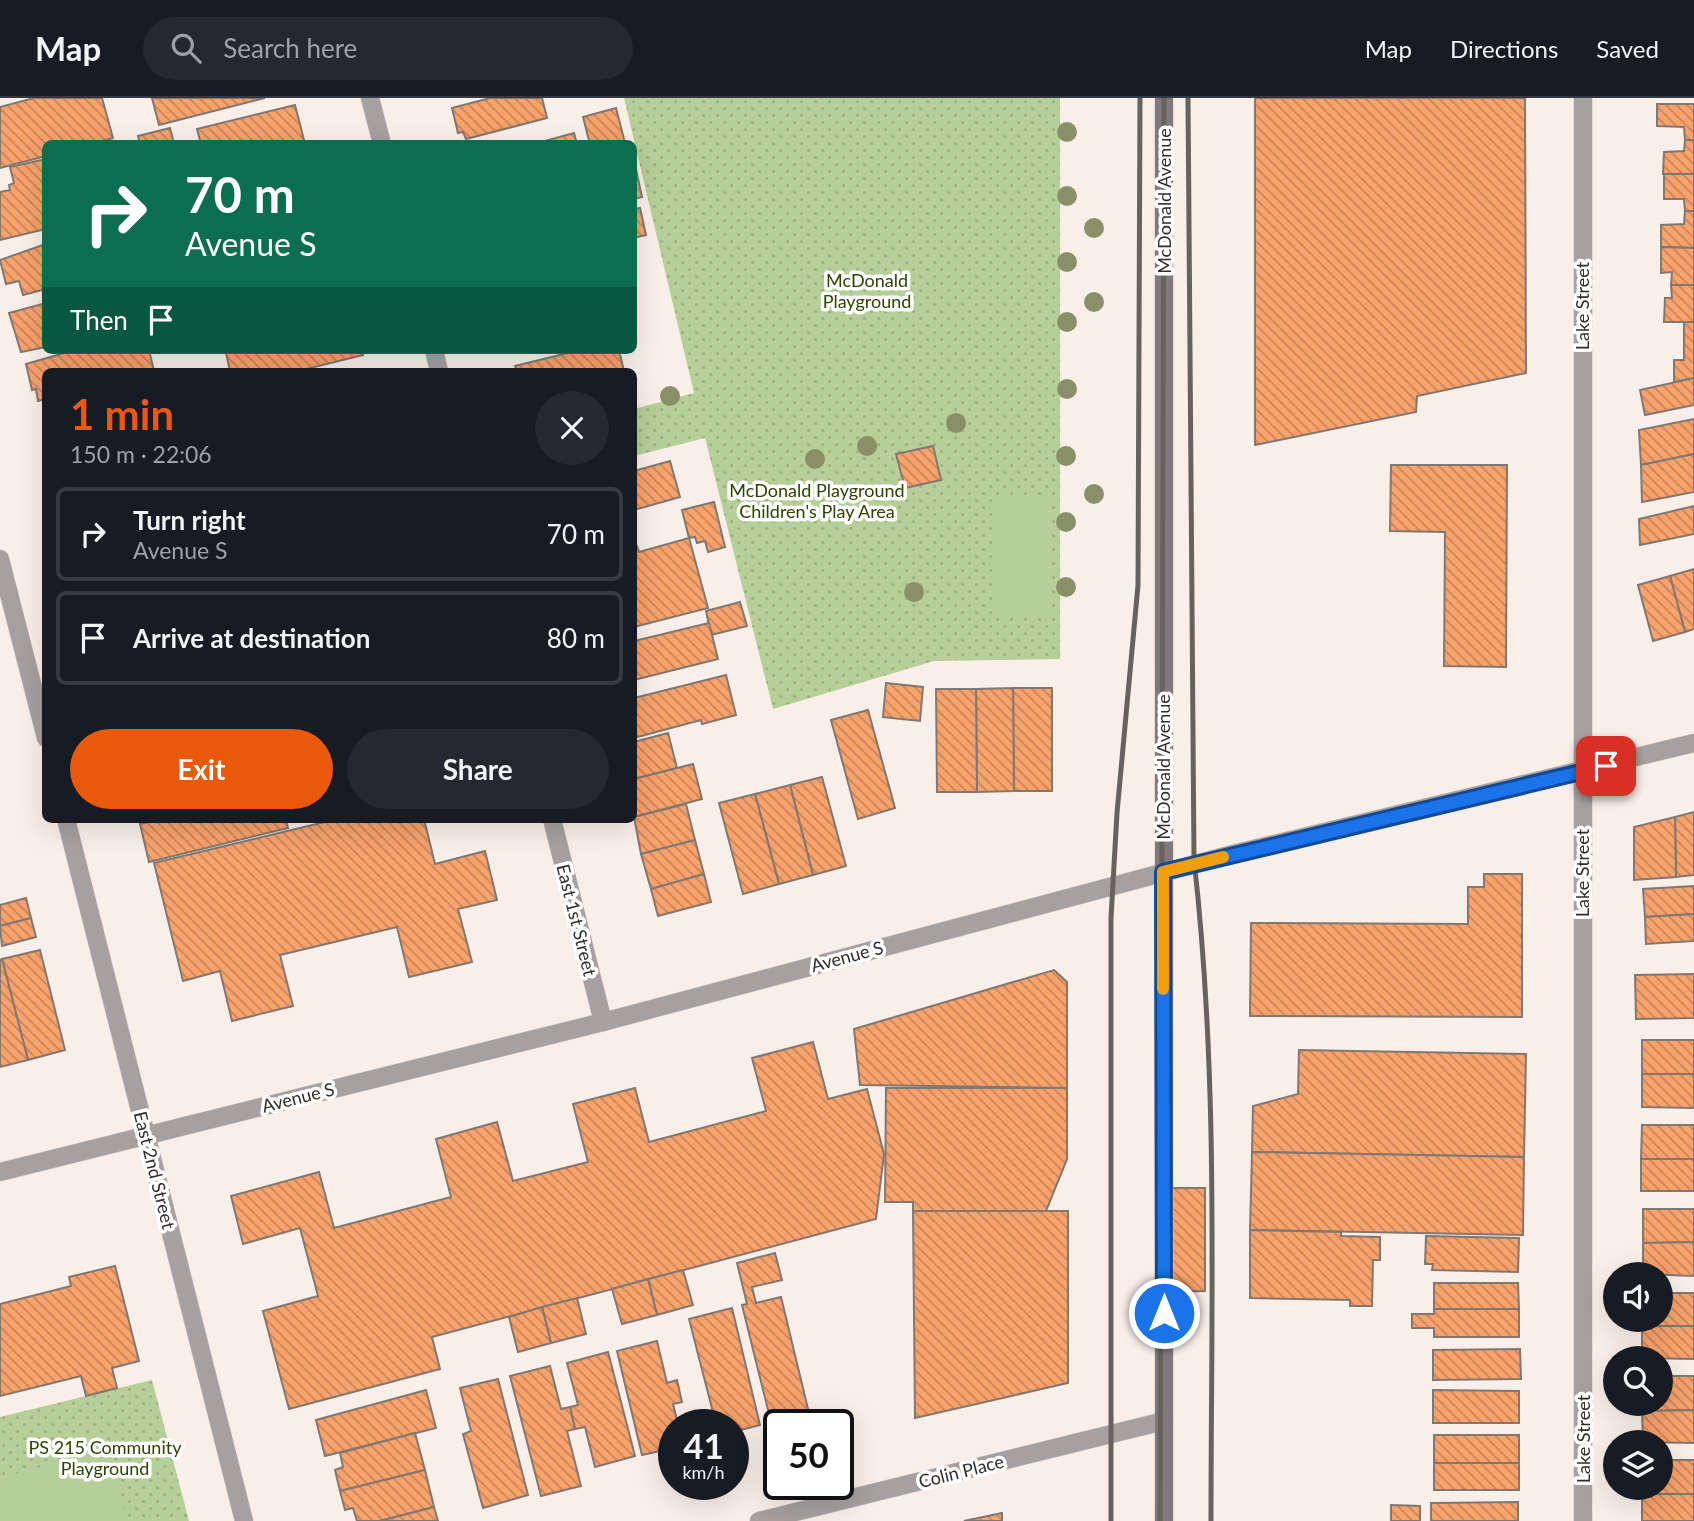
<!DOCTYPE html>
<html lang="en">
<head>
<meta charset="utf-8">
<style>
	:root { --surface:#171b24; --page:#242831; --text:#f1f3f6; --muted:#9ea1a6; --line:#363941; --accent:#ea580c }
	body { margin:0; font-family:Lato,sans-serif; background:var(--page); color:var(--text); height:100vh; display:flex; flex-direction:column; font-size:26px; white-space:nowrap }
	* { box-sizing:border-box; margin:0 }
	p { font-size:23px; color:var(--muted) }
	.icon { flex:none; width:38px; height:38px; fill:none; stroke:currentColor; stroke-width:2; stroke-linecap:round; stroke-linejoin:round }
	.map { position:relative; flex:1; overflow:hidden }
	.panel { position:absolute; left:42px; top:270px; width:595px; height:455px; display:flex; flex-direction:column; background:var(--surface); border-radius:10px; box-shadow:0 7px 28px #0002 }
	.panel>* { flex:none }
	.banner { position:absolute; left:42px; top:42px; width:595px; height:214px; border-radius:10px; box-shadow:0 7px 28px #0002; background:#0b6e4f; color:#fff; overflow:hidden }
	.fabs { position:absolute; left:1603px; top:1164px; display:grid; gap:14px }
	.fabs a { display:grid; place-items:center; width:70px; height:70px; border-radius:50%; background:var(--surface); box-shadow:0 7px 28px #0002; font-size:35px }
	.speed { position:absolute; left:658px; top:1311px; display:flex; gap:14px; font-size:35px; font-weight:700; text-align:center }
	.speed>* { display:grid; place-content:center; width:91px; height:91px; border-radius:50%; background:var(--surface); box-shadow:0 7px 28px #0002; line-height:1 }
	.speed small { font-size:18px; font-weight:400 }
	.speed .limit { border:4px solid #111; border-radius:10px; background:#fff; color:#111 }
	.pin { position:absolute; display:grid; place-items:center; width:60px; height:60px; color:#fff; margin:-30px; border-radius:14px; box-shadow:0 4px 10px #0006 }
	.me { position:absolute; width:77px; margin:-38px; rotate:0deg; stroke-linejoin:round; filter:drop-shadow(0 0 5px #0008) }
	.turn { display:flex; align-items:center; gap:24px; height:147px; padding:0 28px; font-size:32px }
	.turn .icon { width:91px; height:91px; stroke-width:2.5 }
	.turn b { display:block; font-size:49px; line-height:60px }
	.then { display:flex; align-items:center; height:66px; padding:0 28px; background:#0003; gap:14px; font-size:26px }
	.round { display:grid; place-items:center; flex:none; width:74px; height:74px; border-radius:37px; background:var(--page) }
	.head { display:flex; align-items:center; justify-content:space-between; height:119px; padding:0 28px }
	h1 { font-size:42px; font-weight:700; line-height:52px; color:var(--accent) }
	.button { display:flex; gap:14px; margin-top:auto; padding:14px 28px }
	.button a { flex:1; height:80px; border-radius:42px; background:var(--accent); color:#fff; font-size:28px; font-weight:700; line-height:80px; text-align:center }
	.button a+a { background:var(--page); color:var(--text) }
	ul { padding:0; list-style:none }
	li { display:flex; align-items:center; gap:21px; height:94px; margin:0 14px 10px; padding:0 14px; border:4px solid var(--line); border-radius:10px }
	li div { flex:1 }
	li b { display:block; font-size:26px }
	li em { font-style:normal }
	header { display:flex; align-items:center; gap:42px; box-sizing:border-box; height:98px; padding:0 35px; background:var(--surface); border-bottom:2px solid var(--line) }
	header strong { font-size:33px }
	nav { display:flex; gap:38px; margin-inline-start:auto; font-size:24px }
	.search { width:490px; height:63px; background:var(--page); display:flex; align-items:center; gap:18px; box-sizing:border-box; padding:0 24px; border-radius:38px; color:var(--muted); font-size:26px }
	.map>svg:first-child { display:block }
	.grass { fill:url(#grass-dots) }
	.garden { fill:#b6ce98 }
	.building { fill:url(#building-back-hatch); stroke:#827872; stroke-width:2 }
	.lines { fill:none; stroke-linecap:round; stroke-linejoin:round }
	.minor-casing { stroke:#d6ccc6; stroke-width:19 }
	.secondary-casing { stroke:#d6ccc6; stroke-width:19 }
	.minor { stroke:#a6a0a1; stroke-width:18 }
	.secondary { stroke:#81797b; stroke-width:18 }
	.rail { stroke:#68625f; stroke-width:5 }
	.tree { fill:#899068 }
	.route-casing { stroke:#114b97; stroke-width:18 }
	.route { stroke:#1a73e8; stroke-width:12 }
	.slow { stroke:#f59e0b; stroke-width:12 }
	.labels { text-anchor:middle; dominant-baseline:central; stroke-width:7; stroke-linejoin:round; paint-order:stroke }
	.street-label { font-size:18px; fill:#302c2a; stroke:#fff }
	.park-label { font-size:18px; fill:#2d4300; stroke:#fff }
</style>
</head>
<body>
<header>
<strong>Map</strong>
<div class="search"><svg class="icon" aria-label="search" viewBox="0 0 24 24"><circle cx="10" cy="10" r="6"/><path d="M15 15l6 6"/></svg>Search here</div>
<nav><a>Map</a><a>Directions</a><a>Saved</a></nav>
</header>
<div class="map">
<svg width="1694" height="1423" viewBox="0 0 1694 1423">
	<defs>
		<pattern id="grass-dots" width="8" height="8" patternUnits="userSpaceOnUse" patternTransform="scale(1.75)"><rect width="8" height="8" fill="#b6ce98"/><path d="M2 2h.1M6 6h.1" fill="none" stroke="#9db183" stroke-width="1.8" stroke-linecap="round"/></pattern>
		<pattern id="building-back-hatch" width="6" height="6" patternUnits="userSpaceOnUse" patternTransform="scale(1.75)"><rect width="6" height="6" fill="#f8a26c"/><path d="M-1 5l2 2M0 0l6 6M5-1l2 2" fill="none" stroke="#c98459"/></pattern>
	</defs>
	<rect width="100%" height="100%" fill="#faefe8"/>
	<g class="grass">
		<path d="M 624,0 L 1060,0 L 1060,561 L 934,563 L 773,611 L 705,340 L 634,358 L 634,311 L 694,295 Z"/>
		<path d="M 152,1282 L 189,1423 L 0,1423 L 0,1319 Z"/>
	</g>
	<g class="garden">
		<path d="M 996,397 L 1049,397 L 1048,518 L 995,518 Z"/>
		<path d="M 108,1351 L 126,1422 L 0,1423 L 0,1380 Z"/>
	</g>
	<g class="building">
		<path d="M 34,0 L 102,0 L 113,40 L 92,46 L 46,46 L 46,58 L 0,70 L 0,9 Z"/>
		<path d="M 152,0 L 265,0 L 159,27 Z"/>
		<path d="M 490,0 L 542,0 L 547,20 L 466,41 L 463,34 L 458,35 L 452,10 Z"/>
		<path d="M 1255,0 L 1525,0 L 1526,275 L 1417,298 L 1416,314 L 1255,347 Z"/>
		<path d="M 1657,6 L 1694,6 L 1694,42 L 1685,42 L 1684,29 L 1657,28 Z"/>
		<path d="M 295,7 L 305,46 L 201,46 L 197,31 Z"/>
		<path d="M 616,10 L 625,45 L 590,46 L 583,19 Z"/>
		<path d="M 170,30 L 174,46 L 140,46 L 138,38 Z"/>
		<path d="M 574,35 L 577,46 L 534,46 Z"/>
		<path d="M 1685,42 L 1694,42 L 1694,76 L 1663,76 L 1664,54 L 1684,53 Z"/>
		<path d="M 46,61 L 46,131 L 0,142 L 0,94 L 10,92 L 9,87 L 14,85 L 10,69 Z"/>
		<path d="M 634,62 L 642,99 L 634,101 Z"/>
		<path d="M 1664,76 L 1694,76 L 1694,113 L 1685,113 L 1684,101 L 1664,101 Z"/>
		<path d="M 640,110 L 646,137 L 634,140 L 634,111 Z"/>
		<path d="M 1685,113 L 1694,113 L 1694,150 L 1661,149 L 1661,127 L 1684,126 Z"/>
		<path d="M 46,146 L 46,191 L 23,197 L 19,183 L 6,186 L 0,162 Z"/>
		<path d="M 1661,149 L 1694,150 L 1694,187 L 1671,187 L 1672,174 L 1661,175 Z"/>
		<path d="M 1671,187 L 1694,187 L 1694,224 L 1664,224 L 1665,200 L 1672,200 Z"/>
		<path d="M 46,205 L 46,249 L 21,254 L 9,215 Z"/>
		<path d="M 1684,224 L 1694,224 L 1694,280 L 1674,284 L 1674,262 L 1684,262 Z"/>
		<path d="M 75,252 L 149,252 L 154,273 L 46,273 L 46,301 L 38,303 L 36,291 L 32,292 L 26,266 Z"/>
		<path d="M 237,252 L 361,252 L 363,257 L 298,273 L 230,273 L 226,255 Z"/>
		<path d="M 580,252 L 619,252 L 624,273 L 517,273 L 515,268 Z"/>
		<path d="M 1694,280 L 1694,307 L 1645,317 L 1640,292 Z"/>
		<path d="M 1694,321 L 1694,356 L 1641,367 L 1639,332 Z"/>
		<path d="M 933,348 L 941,382 L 905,390 L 896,356 Z"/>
		<path d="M 1694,356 L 1694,394 L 1642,404 L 1641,367 Z"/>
		<path d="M 670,363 L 680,399 L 634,412 L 634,373 Z"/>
		<path d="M 1391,367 L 1507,367 L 1506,569 L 1444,568 L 1445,434 L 1390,433 Z"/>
		<path d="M 714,404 L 725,449 L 708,454 L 705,443 L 697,445 L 695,439 L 689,440 L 682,412 Z"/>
		<path d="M 1694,408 L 1694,436 L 1640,447 L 1639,421 Z"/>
		<path d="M 689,440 L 708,510 L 634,529 L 634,449 L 637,448 L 639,454 Z"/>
		<path d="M 1694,471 L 1694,531 L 1685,534 L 1670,478 Z"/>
		<path d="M 1670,478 L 1685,534 L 1653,543 L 1638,487 Z"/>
		<path d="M 740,504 L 747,528 L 711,537 L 706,513 Z"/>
		<path d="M 709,525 L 718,561 L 634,582 L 634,543 Z"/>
		<path d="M 726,577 L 736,617 L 702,626 L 701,622 L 634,640 L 634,600 Z"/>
		<path d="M 886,585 L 923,589 L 920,623 L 883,619 Z"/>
		<path d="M 1013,590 L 1052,590 L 1052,693 L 1014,693 Z"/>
		<path d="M 1013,590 L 1014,693 L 977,694 L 976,591 Z"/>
		<path d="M 936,591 L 976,591 L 977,694 L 937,694 Z"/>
		<path d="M 868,612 L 895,710 L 858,721 L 831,622 Z"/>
		<path d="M 668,635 L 677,670 L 634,681 L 634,644 Z"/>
		<path d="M 693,666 L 702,701 L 634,719 L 634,681 Z"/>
		<path d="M 822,679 L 846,768 L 813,777 L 790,687 Z"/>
		<path d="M 790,687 L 813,777 L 779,786 L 755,696 Z"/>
		<path d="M 755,696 L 779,786 L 743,796 L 719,705 Z"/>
		<path d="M 686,706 L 695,742 L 641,756 L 634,719 Z"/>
		<path d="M 1694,714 L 1694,777 L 1676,779 L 1675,719 Z"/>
		<path d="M 1675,719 L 1676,779 L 1634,782 L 1634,729 Z"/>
		<path d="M 161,721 L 286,721 L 288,730 L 149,764 L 140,726 Z"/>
		<path d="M 337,721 L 424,721 L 435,766 L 485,753 L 497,802 L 458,811 L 472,864 L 409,879 L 397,829 L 280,857 L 293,908 L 232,923 L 220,873 L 183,883 L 154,765 Z"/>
		<path d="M 695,742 L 704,776 L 651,791 L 641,756 Z"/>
		<path d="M 704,776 L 711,804 L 658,818 L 651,791 Z"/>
		<path d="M 1484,776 L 1522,776 L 1522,919 L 1250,918 L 1251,825 L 1468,826 L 1468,789 L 1484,789 Z"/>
		<path d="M 1694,788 L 1694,816 L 1645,819 L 1643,791 Z"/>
		<path d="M 26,800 L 31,820 L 0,828 L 0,807 Z"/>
		<path d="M 1694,816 L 1694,843 L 1646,846 L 1645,819 Z"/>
		<path d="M 31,820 L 36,839 L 2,848 L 0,828 Z"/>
		<path d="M 40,852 L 65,952 L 28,962 L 2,861 Z"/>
		<path d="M 2,861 L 28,962 L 0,969 L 0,862 Z"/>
		<path d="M 1054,872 L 1067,884 L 1067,990 L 860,987 L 854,931 Z"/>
		<path d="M 1694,876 L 1694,920 L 1636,921 L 1635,877 Z"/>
		<rect x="1642" y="942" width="52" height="34"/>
		<path d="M 813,944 L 828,1001 L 867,991 L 884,1056 L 876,1121 L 432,1239 L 440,1271 L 289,1311 L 263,1213 L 318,1198 L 300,1130 L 243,1146 L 231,1098 L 319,1074 L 334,1130 L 451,1099 L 436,1041 L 497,1024 L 513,1083 L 588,1064 L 573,1006 L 635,990 L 649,1044 L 766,1013 L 752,960 Z"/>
		<path d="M 1299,952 L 1526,956 L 1524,1059 L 1252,1054 L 1253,1008 L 1298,996 Z"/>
		<path d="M 1642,976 L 1694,976 L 1694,1010 L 1642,1009 Z"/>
		<path d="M 886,990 L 1067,990 L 1067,1061 L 1046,1113 L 913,1113 L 913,1104 L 885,1104 Z"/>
		<path d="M 1642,1027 L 1694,1027 L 1694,1061 L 1641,1061 Z"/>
		<path d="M 1252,1054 L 1524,1059 L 1523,1137 L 1250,1132 Z"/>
		<rect x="1641" y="1061" width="53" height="32"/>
		<path d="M 1166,1090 L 1205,1090 L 1205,1193 L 1166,1194 Z"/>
		<path d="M 1643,1111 L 1694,1111 L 1694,1144 L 1643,1145 Z"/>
		<path d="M 913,1113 L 1068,1113 L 1068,1285 L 915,1320 Z"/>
		<path d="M 1250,1132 L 1341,1134 L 1341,1138 L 1380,1139 L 1380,1162 L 1373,1162 L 1372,1208 L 1350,1208 L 1350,1202 L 1250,1200 Z"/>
		<path d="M 1426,1138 L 1519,1140 L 1518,1174 L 1432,1172 L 1433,1166 L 1425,1166 Z"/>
		<path d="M 1694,1144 L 1694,1178 L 1643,1176 L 1643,1145 Z"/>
		<path d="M 775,1155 L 782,1182 L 752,1189 L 756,1205 L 781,1199 L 809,1315 L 771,1324 L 742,1207 L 747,1206 L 737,1165 Z"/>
		<path d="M 115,1168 L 139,1263 L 112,1270 L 117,1290 L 86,1298 L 81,1278 L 0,1298 L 0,1206 L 71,1188 L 69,1179 Z"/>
		<path d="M 683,1172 L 693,1207 L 657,1217 L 648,1181 Z"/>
		<path d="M 648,1181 L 657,1217 L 622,1226 L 612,1191 Z"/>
		<path d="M 1434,1185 L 1518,1185 L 1519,1211 L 1434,1211 Z"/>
		<path d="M 1661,1195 L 1694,1195 L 1694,1228 L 1642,1228 L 1642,1222 L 1661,1222 Z"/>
		<path d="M 577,1200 L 586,1236 L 551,1245 L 542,1209 Z"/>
		<path d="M 542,1209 L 551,1245 L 518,1254 L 509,1219 Z"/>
		<path d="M 732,1210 L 760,1327 L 733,1334 L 733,1326 L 716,1326 L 689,1221 Z"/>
		<path d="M 1434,1211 L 1519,1211 L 1519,1239 L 1434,1239 L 1434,1230 L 1412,1230 L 1412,1216 L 1434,1216 Z"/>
		<path d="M 1642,1228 L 1694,1228 L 1694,1261 L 1642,1260 Z"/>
		<path d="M 657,1243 L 667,1285 L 677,1282 L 682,1304 L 673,1306 L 678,1326 L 674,1326 L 674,1350 L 642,1357 L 617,1253 Z"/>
		<path d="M 1520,1251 L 1521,1281 L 1433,1282 L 1433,1252 Z"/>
		<path d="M 608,1254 L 635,1358 L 595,1369 L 585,1329 L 575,1331 L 570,1309 L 578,1307 L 567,1265 Z"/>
		<path d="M 550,1268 L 561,1311 L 570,1309 L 575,1331 L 567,1333 L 581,1388 L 541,1398 L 510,1278 Z"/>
		<path d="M 1661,1278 L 1694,1278 L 1694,1312 L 1642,1313 L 1642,1306 L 1661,1306 Z"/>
		<path d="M 498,1281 L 528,1397 L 483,1410 L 463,1336 L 471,1333 L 460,1290 Z"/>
		<path d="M 426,1292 L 436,1330 L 325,1358 L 316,1322 Z"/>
		<path d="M 1433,1292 L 1519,1293 L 1519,1325 L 1433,1325 Z"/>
		<path d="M 1694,1312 L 1694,1345 L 1643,1344 L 1642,1313 Z"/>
		<path d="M 415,1335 L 425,1372 L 340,1393 L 335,1372 L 343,1369 L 340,1355 Z"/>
		<rect x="1434" y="1337" width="85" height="28"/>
		<path d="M 1661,1362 L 1694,1362 L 1694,1396 L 1642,1396 L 1642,1390 L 1661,1390 Z"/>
		<rect x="1434" y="1365" width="85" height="27"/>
		<path d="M 425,1372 L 434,1409 L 380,1423 L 357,1423 L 353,1410 L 345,1412 L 340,1393 Z"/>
		<rect x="1642" y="1396" width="52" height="27"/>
		<path d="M 1518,1404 L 1518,1423 L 1431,1423 L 1431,1405 Z"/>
		<path d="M 1391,1407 L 1420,1408 L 1420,1423 L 1391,1423 Z"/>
		<path d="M 434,1409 L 438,1423 L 380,1423 Z"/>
		<path d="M 1002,1415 L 1002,1423 L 964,1423 Z"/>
	</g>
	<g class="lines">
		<defs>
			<g id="minor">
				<path d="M 370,0 L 382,46"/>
				<path d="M 1583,0 L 1583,1423"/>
				<path d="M 434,252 L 439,273"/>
				<path d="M 0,461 L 46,640"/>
				<path d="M 66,721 L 244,1423"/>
				<path d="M 552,721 L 603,924"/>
				<path d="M 0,1074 L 603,924 L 1233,756 L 1694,645"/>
				<path d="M 759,1423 L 1164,1323"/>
			</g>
			<path id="secondary" d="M 1164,1423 L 1164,0"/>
		</defs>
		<use href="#minor" class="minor-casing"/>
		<use href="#secondary" class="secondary-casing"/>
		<use href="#minor" class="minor"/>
		<use href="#secondary" class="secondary"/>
		<g class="rail">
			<path d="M 1188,0 L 1194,762 C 1219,981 1211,1202 1211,1423"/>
			<path d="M 1111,1423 L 1111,820 L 1117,715 L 1138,487 L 1140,0"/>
			<path d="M 1160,1423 L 1164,0"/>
		</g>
	</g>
	<g class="tree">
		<circle cx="1067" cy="34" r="10"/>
		<circle cx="1067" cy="98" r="10"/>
		<circle cx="1094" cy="130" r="10"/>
		<circle cx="1067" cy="164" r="10"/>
		<circle cx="1094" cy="204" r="10"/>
		<circle cx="1067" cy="224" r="10"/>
		<circle cx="1067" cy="291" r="10"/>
		<circle cx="670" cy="298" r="10"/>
		<circle cx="956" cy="325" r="10"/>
		<circle cx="867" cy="348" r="10"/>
		<circle cx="1066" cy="358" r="10"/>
		<circle cx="815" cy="361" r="10"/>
		<circle cx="1094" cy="396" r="10"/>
		<circle cx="1066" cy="424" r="10"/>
		<circle cx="1066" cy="489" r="10"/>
		<circle cx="914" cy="494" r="10"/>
	</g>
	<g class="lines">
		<defs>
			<path id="route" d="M 1164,1215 L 1163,774 L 1606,668"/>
		</defs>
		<use href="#route" class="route-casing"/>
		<use href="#route" class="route"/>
		<path class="slow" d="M 1163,891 L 1163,774 L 1223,759"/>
	</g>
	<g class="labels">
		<g class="street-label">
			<text transform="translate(1164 103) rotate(-90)">McDonald Avenue</text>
			<text transform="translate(1582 208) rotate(-90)">Lake Street</text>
			<text transform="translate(1163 669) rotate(-90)">McDonald Avenue</text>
			<text transform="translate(1582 775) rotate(-90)">Lake Street</text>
			<text transform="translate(577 822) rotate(76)">East 1st Street</text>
			<text transform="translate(847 858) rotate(-15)">Avenue S</text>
			<text transform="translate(298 999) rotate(-14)">Avenue S</text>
			<text transform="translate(155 1072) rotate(76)">East 2nd Street</text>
			<text transform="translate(1583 1341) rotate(-90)">Lake Street</text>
			<text transform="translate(961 1373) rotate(-14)">Colin Place</text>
		</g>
		<g class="park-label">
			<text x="867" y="182">McDonald<tspan x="867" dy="21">Playground</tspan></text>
			<text x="817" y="392">McDonald Playground<tspan x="817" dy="21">Children's Play Area</tspan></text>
			<text x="105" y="1349">PS 215 Community<tspan x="105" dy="21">Playground</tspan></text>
		</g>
	</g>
</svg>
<div class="fabs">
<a><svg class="icon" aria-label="sound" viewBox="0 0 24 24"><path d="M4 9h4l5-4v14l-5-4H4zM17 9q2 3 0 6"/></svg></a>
<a><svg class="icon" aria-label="search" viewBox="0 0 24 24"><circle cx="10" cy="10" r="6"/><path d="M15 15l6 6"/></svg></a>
<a><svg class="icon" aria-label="layers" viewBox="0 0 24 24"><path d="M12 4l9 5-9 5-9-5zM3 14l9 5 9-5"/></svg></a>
</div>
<div class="speed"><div>41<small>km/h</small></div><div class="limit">50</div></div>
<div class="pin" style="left:1606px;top:668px;background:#d93025"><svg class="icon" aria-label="arrive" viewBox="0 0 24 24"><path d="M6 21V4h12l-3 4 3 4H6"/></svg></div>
<svg class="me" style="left:1164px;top:1215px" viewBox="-20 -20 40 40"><circle r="17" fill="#1a73e8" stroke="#fff" stroke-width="3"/><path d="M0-11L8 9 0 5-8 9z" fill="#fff"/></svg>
<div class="banner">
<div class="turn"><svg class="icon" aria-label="right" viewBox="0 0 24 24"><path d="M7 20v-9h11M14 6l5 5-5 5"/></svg><div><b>70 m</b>Avenue S</div></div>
<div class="then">Then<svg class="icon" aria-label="arrive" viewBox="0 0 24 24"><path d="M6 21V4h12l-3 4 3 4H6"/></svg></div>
</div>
<section class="panel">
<div class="head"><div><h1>1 min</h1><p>150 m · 22:06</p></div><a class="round"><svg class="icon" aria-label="close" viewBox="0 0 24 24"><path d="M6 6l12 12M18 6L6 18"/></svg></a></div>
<ul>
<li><svg class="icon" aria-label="right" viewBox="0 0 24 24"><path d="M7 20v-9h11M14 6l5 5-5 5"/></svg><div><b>Turn right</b><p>Avenue S</p></div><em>70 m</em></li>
<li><svg class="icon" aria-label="arrive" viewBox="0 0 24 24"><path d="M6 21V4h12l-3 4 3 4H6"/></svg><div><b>Arrive at destination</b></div><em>80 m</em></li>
</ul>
<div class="button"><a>Exit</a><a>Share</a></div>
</section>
</div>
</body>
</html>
